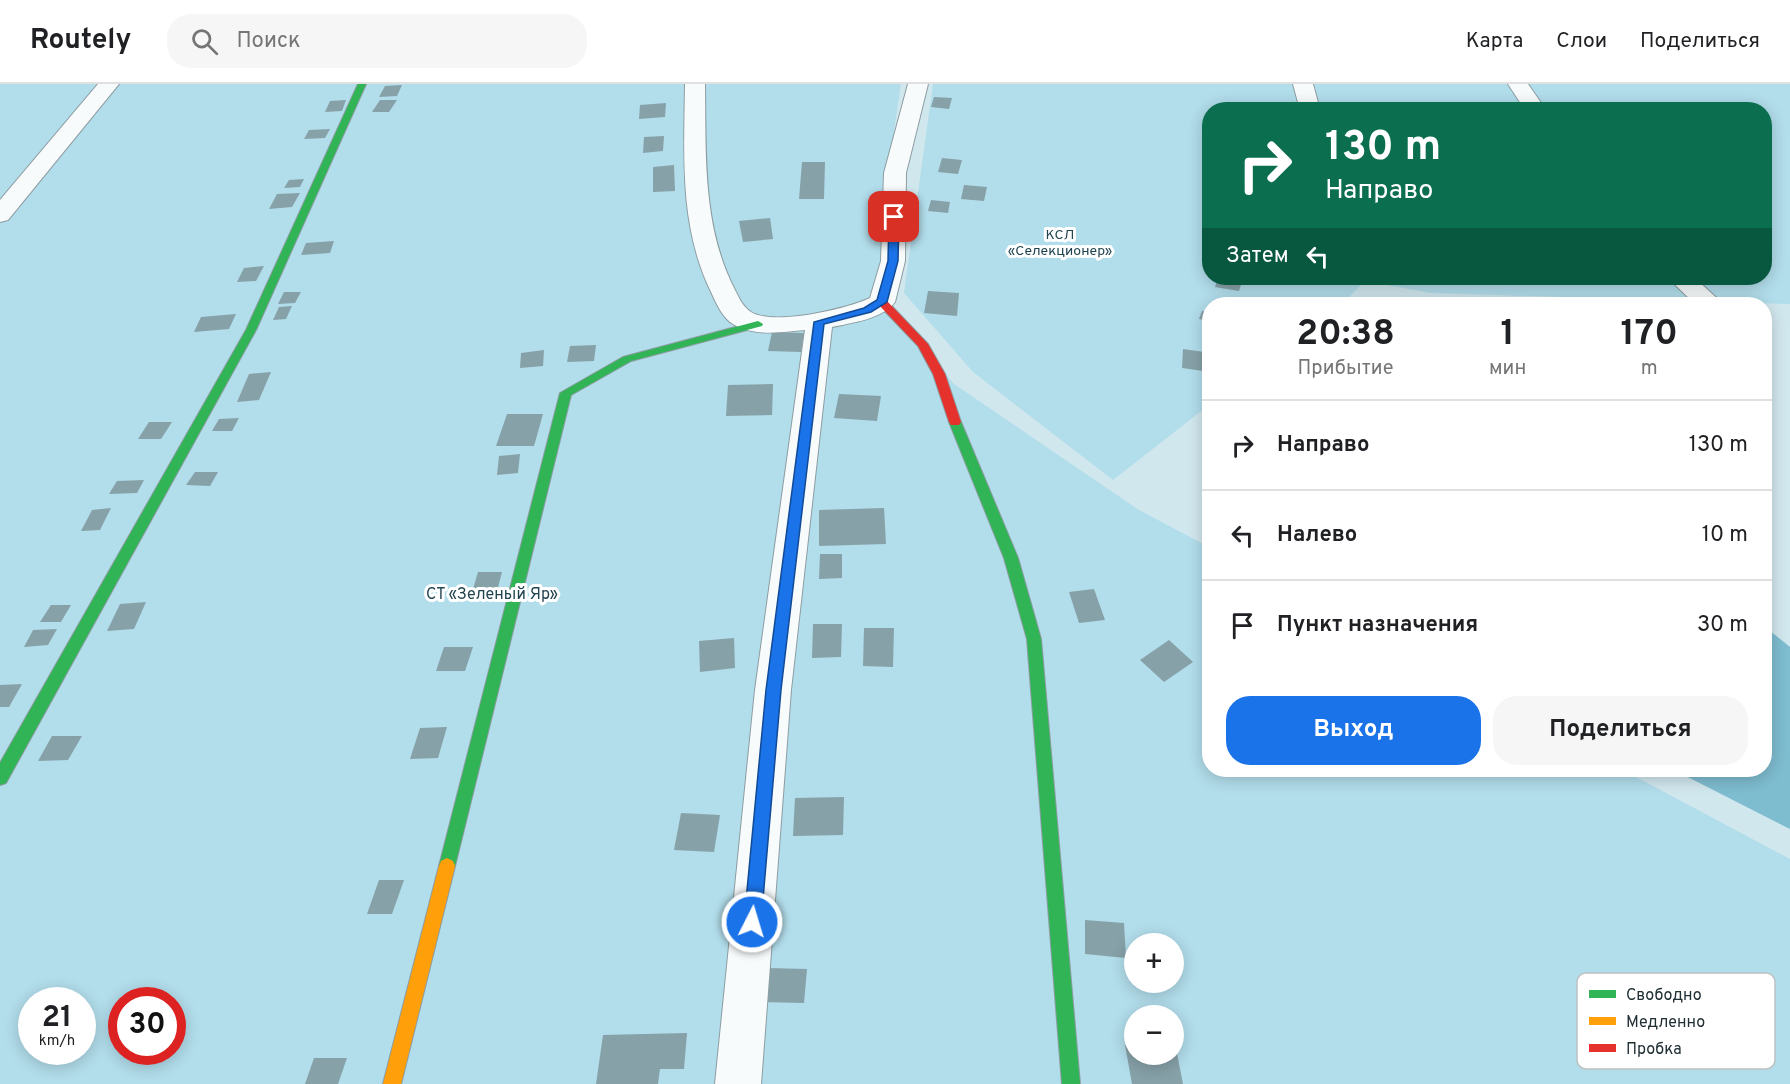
<!DOCTYPE html>
<html lang="ru">
<head>
<meta charset="utf-8">
<style>
	:root { --surface:#fff; --page:#f6f6f6; --text:#202124; --muted:#757577; --line:#e0e0e0; --accent:#1a73e8 }
	body { margin:0; font-family:Overpass,sans-serif; background:var(--page); color:var(--text); height:100vh; display:flex; flex-direction:column; font-size:22px; white-space:nowrap }
	* { box-sizing:border-box; margin:0 }
	p { font-size:20px; color:var(--muted) }
	.icon { flex:none; width:33px; height:33px; fill:none; stroke:currentColor; stroke-width:2; stroke-linecap:round; stroke-linejoin:round }
	.map { position:relative; flex:1; overflow:hidden }
	.details { position:absolute; left:1202px; top:213px; width:570px; height:480px; display:flex; flex-direction:column; background:var(--surface); border-radius:24px; box-shadow:0 3px 15px #0003 }
	.details>* { flex:none }
	.hud { position:absolute; left:1202px; top:18px; width:570px; height:183px; border-radius:24px; box-shadow:0 3px 15px #0003; background:#0b6e4f; color:#fff; overflow:hidden }
	.fabs { position:absolute; left:1124px; top:849px; display:grid; gap:12px }
	.fabs a { display:grid; place-items:center; width:60px; height:60px; border-radius:50%; background:var(--surface); box-shadow:0 3px 15px #0003; font-size:30px }
	.speed { position:absolute; left:18px; top:903px; display:flex; gap:12px; font-size:30px; font-weight:700; text-align:center }
	.speed>* { display:grid; place-content:center; width:78px; height:78px; border-radius:50%; background:var(--surface); box-shadow:0 3px 15px #0003; line-height:1 }
	.speed small { font-size:15px; font-weight:400 }
	.speed .limit { border:9px solid #d22; background:#fff; color:#111 }
	.pin { position:absolute; display:grid; place-items:center; width:51px; height:51px; color:#fff; margin:-26px; border-radius:12px; box-shadow:0 3px 9px #0006 }
	.me { position:absolute; width:66px; margin:-33px; rotate:5deg; stroke-linejoin:round; filter:drop-shadow(0 0 4px #0008) }
	.turn { display:flex; align-items:center; gap:21px; height:126px; padding:0 24px; font-size:27px }
	.turn .icon { width:78px; height:78px; stroke-width:2.5 }
	.turn b { display:block; font-size:42px; line-height:51px }
	.then { display:flex; align-items:center; height:57px; padding:0 24px; background:#0003; gap:12px; font-size:22px }
	.eta { display:flex; justify-content:space-evenly; align-items:center; height:102px; text-align:center }
	.eta b { font-size:36px; font-weight:700; line-height:42px }
	.primary-button { display:flex; gap:12px; margin-top:auto; padding:12px 24px }
	.primary-button a { flex:1; height:69px; border-radius:24px; background:var(--accent); color:#fff; font-size:24px; font-weight:700; line-height:69px; text-align:center }
	.primary-button a+a { background:var(--page); color:var(--text) }
	ul { padding:0; list-style:none }
	li { display:flex; align-items:center; gap:18px; height:90px; padding:0 24px; border-top:2px solid var(--line) }
	li div { flex:1 }
	li b { display:block; font-size:22px }
	li em { font-style:normal }
	header { display:flex; align-items:center; gap:36px; box-sizing:border-box; height:84px; padding:0 30px; background:var(--surface); border-bottom:2px solid var(--line) }
	header strong { font-size:28px }
	nav { display:flex; gap:33px; margin-inline-start:auto; font-size:21px }
	.search { width:420px; height:54px; background:var(--page); display:flex; align-items:center; gap:15px; box-sizing:border-box; padding:0 21px; border-radius:24px; color:var(--muted); font-size:22px }
	.map>svg:first-child { display:block }
	.green { fill:#b2ddeb; fill-rule:evenodd }
	.water { fill:#7ebccf }
	.building { fill:#87a1a8 }
	.lines { fill:none; stroke-linecap:round; stroke-linejoin:round }
	.street-casing { stroke:#8c9da2; stroke-width:2 }
	.fast-casing { stroke:#8c9da2; stroke-width:2 }
	.slow-casing { stroke:#8c9da2; stroke-width:2 }
	.jam-casing { stroke:#8c9da2; stroke-width:2 }
	.street { fill:#f8fbfc; fill-rule:evenodd }
	.fast { fill:#30b455; fill-rule:evenodd }
	.slow { fill:#ff9f0a; fill-rule:evenodd }
	.jam { fill:#e5322d; fill-rule:evenodd }
	.route { fill:#1a73e8; stroke:#114b97; stroke-width:1.5 }
	.labels { text-anchor:middle; dominant-baseline:central; stroke-width:6; stroke-linejoin:round; paint-order:stroke }
	.far-park-label { font-size:14px; fill:#1f434f; stroke:#fff }
	.park-label { font-size:16px; fill:#1f434f; stroke:#fff }
	.key { fill:#fff; stroke:#bcc1c2; stroke-width:1.5 }
	.key-label { font-size:16px; fill:#202f34 }
</style>
</head>
<body>
<header>
<strong>Routely</strong>
<div class="search"><svg class="icon" aria-label="search" viewBox="0 0 24 24"><circle cx="10" cy="10" r="6"/><path d="M15 15l6 6"/></svg>Поиск</div>
<nav><a>Карта</a><a>Слои</a><a>Поделиться</a></nav>
</header>
<div class="map">
<svg width="1790" height="1000" viewBox="0 0 1790 1000">
	<rect width="100%" height="100%" fill="#d1e7ee"/>
	<g class="green">
		<path d="M 0,0 L 901,0 L 891,67 L 877,209 L 954,300 L 1139,426 L 1209,463 L 1209,686 L 1623,686 L 1790,775 L 1790,1000 L 0,1000 ZM 1134,860 L 1173,860 L 1173,898 L 1134,898 ZM 32,916 L 82,916 L 82,968 L 32,968 ZM 122,916 L 172,916 L 172,968 L 122,968 ZM 1134,932 L 1173,932 L 1173,970 L 1134,970 Z"/>
		<path d="M 933,0 L 1790,0 L 1790,220 L 1431,209 L 1365,197 L 1342,220 L 1209,220 L 1209,321 L 1113,396 L 973,288 L 904,209 ZM 1209,26 L 1764,26 L 1764,194 L 1209,194 Z"/>
	</g>
	<path class="water" d="M 1764,542 L 1790,563 L 1790,745 L 1674,686 L 1764,686 Z"/>
	<g class="building">
		<path d="M 402,1 L 397,12 L 379,13 L 385,2 Z"/>
		<path d="M 934,13 L 952,14 L 949,25 L 931,23 Z"/>
		<path d="M 346,16 L 342,27 L 325,28 L 330,17 Z"/>
		<path d="M 380,16 L 397,16 L 389,28 L 372,28 Z"/>
		<path d="M 666,19 L 665,33 L 639,35 L 640,21 Z"/>
		<path d="M 330,45 L 325,54 L 304,55 L 309,46 Z"/>
		<path d="M 664,52 L 663,67 L 643,69 L 644,53 Z"/>
		<path d="M 942,74 L 962,76 L 958,90 L 938,88 Z"/>
		<path d="M 802,78 L 825,78 L 824,115 L 799,115 Z"/>
		<path d="M 674,81 L 675,107 L 653,108 L 653,83 Z"/>
		<path d="M 304,95 L 300,103 L 284,104 L 289,96 Z"/>
		<path d="M 964,101 L 987,103 L 984,117 L 961,115 Z"/>
		<path d="M 300,109 L 292,123 L 269,125 L 277,110 Z"/>
		<path d="M 931,116 L 950,118 L 948,129 L 928,127 Z"/>
		<path d="M 770,134 L 773,155 L 743,158 L 739,137 Z"/>
		<path d="M 334,157 L 330,169 L 301,171 L 306,159 Z"/>
		<path d="M 264,182 L 256,197 L 237,198 L 244,184 Z"/>
		<path d="M 1218,194 L 1243,194 L 1239,207 L 1215,203 Z"/>
		<path d="M 928,207 L 959,209 L 957,232 L 924,229 Z"/>
		<path d="M 284,208 L 301,208 L 295,219 L 278,220 Z"/>
		<path d="M 292,222 L 286,235 L 273,236 L 279,223 Z"/>
		<path d="M 1202,227 L 1209,228 L 1209,237 L 1199,235 Z"/>
		<path d="M 236,230 L 229,245 L 194,248 L 201,233 Z"/>
		<path d="M 772,248 L 804,249 L 801,268 L 768,267 Z"/>
		<path d="M 596,261 L 594,277 L 567,278 L 570,262 Z"/>
		<path d="M 1183,265 L 1204,268 L 1203,287 L 1182,284 Z"/>
		<path d="M 544,266 L 543,282 L 520,284 L 521,269 Z"/>
		<path d="M 271,288 L 259,316 L 237,318 L 249,290 Z"/>
		<path d="M 773,300 L 772,331 L 726,332 L 728,301 Z"/>
		<path d="M 839,310 L 881,312 L 877,337 L 834,334 Z"/>
		<path d="M 507,330 L 543,330 L 534,362 L 496,362 Z"/>
		<path d="M 239,334 L 232,347 L 212,347 L 219,335 Z"/>
		<path d="M 149,338 L 172,338 L 161,355 L 138,355 Z"/>
		<path d="M 520,370 L 518,389 L 497,391 L 499,372 Z"/>
		<path d="M 195,388 L 218,388 L 210,402 L 186,401 Z"/>
		<path d="M 144,396 L 137,409 L 109,410 L 117,397 Z"/>
		<path d="M 111,424 L 100,446 L 81,447 L 92,426 Z"/>
		<path d="M 884,424 L 886,460 L 819,462 L 819,426 Z"/>
		<path d="M 820,470 L 842,470 L 842,494 L 819,495 Z"/>
		<path d="M 478,488 L 502,488 L 496,511 L 471,512 Z"/>
		<path d="M 1094,505 L 1105,536 L 1079,539 L 1069,508 Z"/>
		<path d="M 146,518 L 134,545 L 107,547 L 120,520 Z"/>
		<path d="M 51,521 L 71,521 L 61,538 L 40,538 Z"/>
		<path d="M 813,540 L 842,540 L 841,573 L 812,574 Z"/>
		<path d="M 864,544 L 894,544 L 893,583 L 863,582 Z"/>
		<path d="M 57,545 L 48,561 L 24,563 L 33,546 Z"/>
		<path d="M 734,554 L 735,584 L 700,588 L 699,557 Z"/>
		<path d="M 1169,556 L 1193,578 L 1164,598 L 1140,576 Z"/>
		<path d="M 444,563 L 473,563 L 465,587 L 436,587 Z"/>
		<path d="M 22,600 L 9,623 L 0,623 L 0,601 Z"/>
		<path d="M 447,643 L 438,674 L 410,675 L 420,644 Z"/>
		<path d="M 52,652 L 82,652 L 68,676 L 38,677 Z"/>
		<path d="M 844,713 L 843,751 L 793,752 L 795,714 Z"/>
		<path d="M 681,729 L 720,731 L 714,768 L 674,766 Z"/>
		<path d="M 379,796 L 404,796 L 392,830 L 367,830 Z"/>
		<path d="M 1085,836 L 1124,839 L 1126,874 L 1085,870 Z"/>
		<path d="M 766,884 L 807,885 L 804,919 L 762,918 Z"/>
		<path d="M 687,949 L 684,985 L 660,985 L 658,1000 L 596,1000 L 603,951 Z"/>
		<path d="M 1173,959 L 1175,959 L 1183,1000 L 1132,1000 L 1125,961 L 1134,961 L 1134,970 L 1173,970 Z"/>
		<path d="M 314,974 L 347,974 L 338,1000 L 305,1000 Z"/>
	</g>
	<g class="lines">
		<defs>
			<g id="street">
				<path d="M 98,0 L 119,0 L 8,136 L 0,138 L 0,116 Z"/>
				<path d="M 685,0 L 705,0 C 706,69 702,143 735,206 C 739,214 743,223 751,228 C 773,242 847,225 870,214 L 881,177 L 884,89 L 908,0 L 928,0 L 906,89 L 905,177 L 895,218 C 883,235 851,239 832,243 L 791,606 L 761,1000 L 715,1000 L 755,606 L 805,246 C 782,248 754,253 733,240 C 723,234 717,221 712,210 C 679,144 684,72 685,0 Z"/>
				<path d="M 1293,0 L 1313,0 L 1320,26 L 1300,26 Z"/>
				<path d="M 1508,0 L 1528,0 L 1546,26 L 1525,26 Z"/>
				<path d="M 1668,194 L 1695,194 L 1723,220 L 1695,220 Z"/>
			</g>
			<g id="fast">
				<path d="M 358,0 L 366,0 L 256,246 L 6,699 L 0,701 L 0,679 L 246,246 Z"/>
				<path d="M 758,237 L 763,240 L 762,242 L 631,277 L 571,311 L 455,782 L 453,787 L 447,790 L 441,787 L 439,782 L 560,309 L 623,273 Z"/>
				<path d="M 955,334 L 961,338 L 1018,474 L 1041,555 L 1080,1000 L 1062,1000 L 1027,555 L 1004,474 L 949,338 Z"/>
			</g>
			<path id="slow" d="M 447,774 L 453,777 L 455,782 L 401,1000 L 383,1000 L 439,782 L 441,777 Z"/>
			<path id="jam" d="M 882,215 L 886,216 L 928,260 L 945,290 L 961,338 L 959,341 L 951,341 L 949,338 L 933,290 L 918,262 L 878,220 L 877,218 Z"/>
		</defs>
		<use href="#street" class="street-casing"/>
		<use href="#fast" class="fast-casing"/>
		<use href="#slow" class="slow-casing"/>
		<use href="#jam" class="jam-casing"/>
		<use href="#street" class="street"/>
		<use href="#fast" class="fast"/>
		<use href="#slow" class="slow"/>
		<use href="#jam" class="jam"/>
	</g>
	<path class="route" d="M 894,130 L 899,133 L 898,177 L 887,218 L 871,228 L 824,240 L 781,606 L 761,838 L 759,844 L 752,846 L 746,844 L 744,838 L 766,606 L 814,238 L 864,224 L 877,216 L 888,177 L 889,133 Z"/>
	<g class="labels">
		<g class="far-park-label">
			<text x="1060" y="151">КСЛ<tspan x="1060" dy="16">«Селекционер»</tspan></text>
		</g>
		<g class="park-label">
			<text x="492" y="511">СТ «Зеленый Яр»</text>
		</g>
	</g>
	<rect x="1577" y="889" width="198" height="96" rx="9" class="key"/>
	<rect x="1589" y="906" width="27" height="8" fill="#30b455"/>
	<rect x="1589" y="933" width="27" height="8" fill="#ff9f0a"/>
	<rect x="1589" y="960" width="27" height="8" fill="#e5322d"/>
	<g class="key-label">
		<text x="1626" y="916">Свободно</text>
		<text x="1626" y="943">Медленно</text>
		<text x="1626" y="970">Пробка</text>
	</g>
</svg>
<div class="fabs">
<a>+</a>
<a>−</a>
</div>
<div class="speed"><div>21<small>km/h</small></div><div class="limit">30</div></div>
<div class="pin" style="left:894px;top:133px;background:#d93025"><svg class="icon" aria-label="arrive" viewBox="0 0 24 24"><path d="M6 21V4h12l-3 4 3 4H6"/></svg></div>
<svg class="me" style="left:752px;top:838px" viewBox="-20 -20 40 40"><circle r="17" fill="#1a73e8" stroke="#fff" stroke-width="3"/><path d="M0-11L8 9 0 5-8 9z" fill="#fff"/></svg>
<div class="hud">
<div class="turn"><svg class="icon" aria-label="right" viewBox="0 0 24 24"><path d="M7 20v-9h11M14 6l5 5-5 5"/></svg><div><b>130 m</b>Направо</div></div>
<div class="then">Затем<svg class="icon" aria-label="left" viewBox="0 0 24 24"><path d="M17 20v-9H6M10 6l-5 5 5 5"/></svg></div>
</div>
<section class="details">
<div class="eta">
<div><b>20:38</b><p>Прибытие</p></div>
<div><b>1</b><p>мин</p></div>
<div><b>170</b><p>m</p></div>
</div>
<ul>
<li><svg class="icon" aria-label="right" viewBox="0 0 24 24"><path d="M7 20v-9h11M14 6l5 5-5 5"/></svg><div><b>Направо</b></div><em>130 m</em></li>
<li><svg class="icon" aria-label="left" viewBox="0 0 24 24"><path d="M17 20v-9H6M10 6l-5 5 5 5"/></svg><div><b>Налево</b></div><em>10 m</em></li>
<li><svg class="icon" aria-label="arrive" viewBox="0 0 24 24"><path d="M6 21V4h12l-3 4 3 4H6"/></svg><div><b>Пункт назначения</b></div><em>30 m</em></li>
</ul>
<div class="primary-button"><a>Выход</a><a>Поделиться</a></div>
</section>
</div>
</body>
</html>
